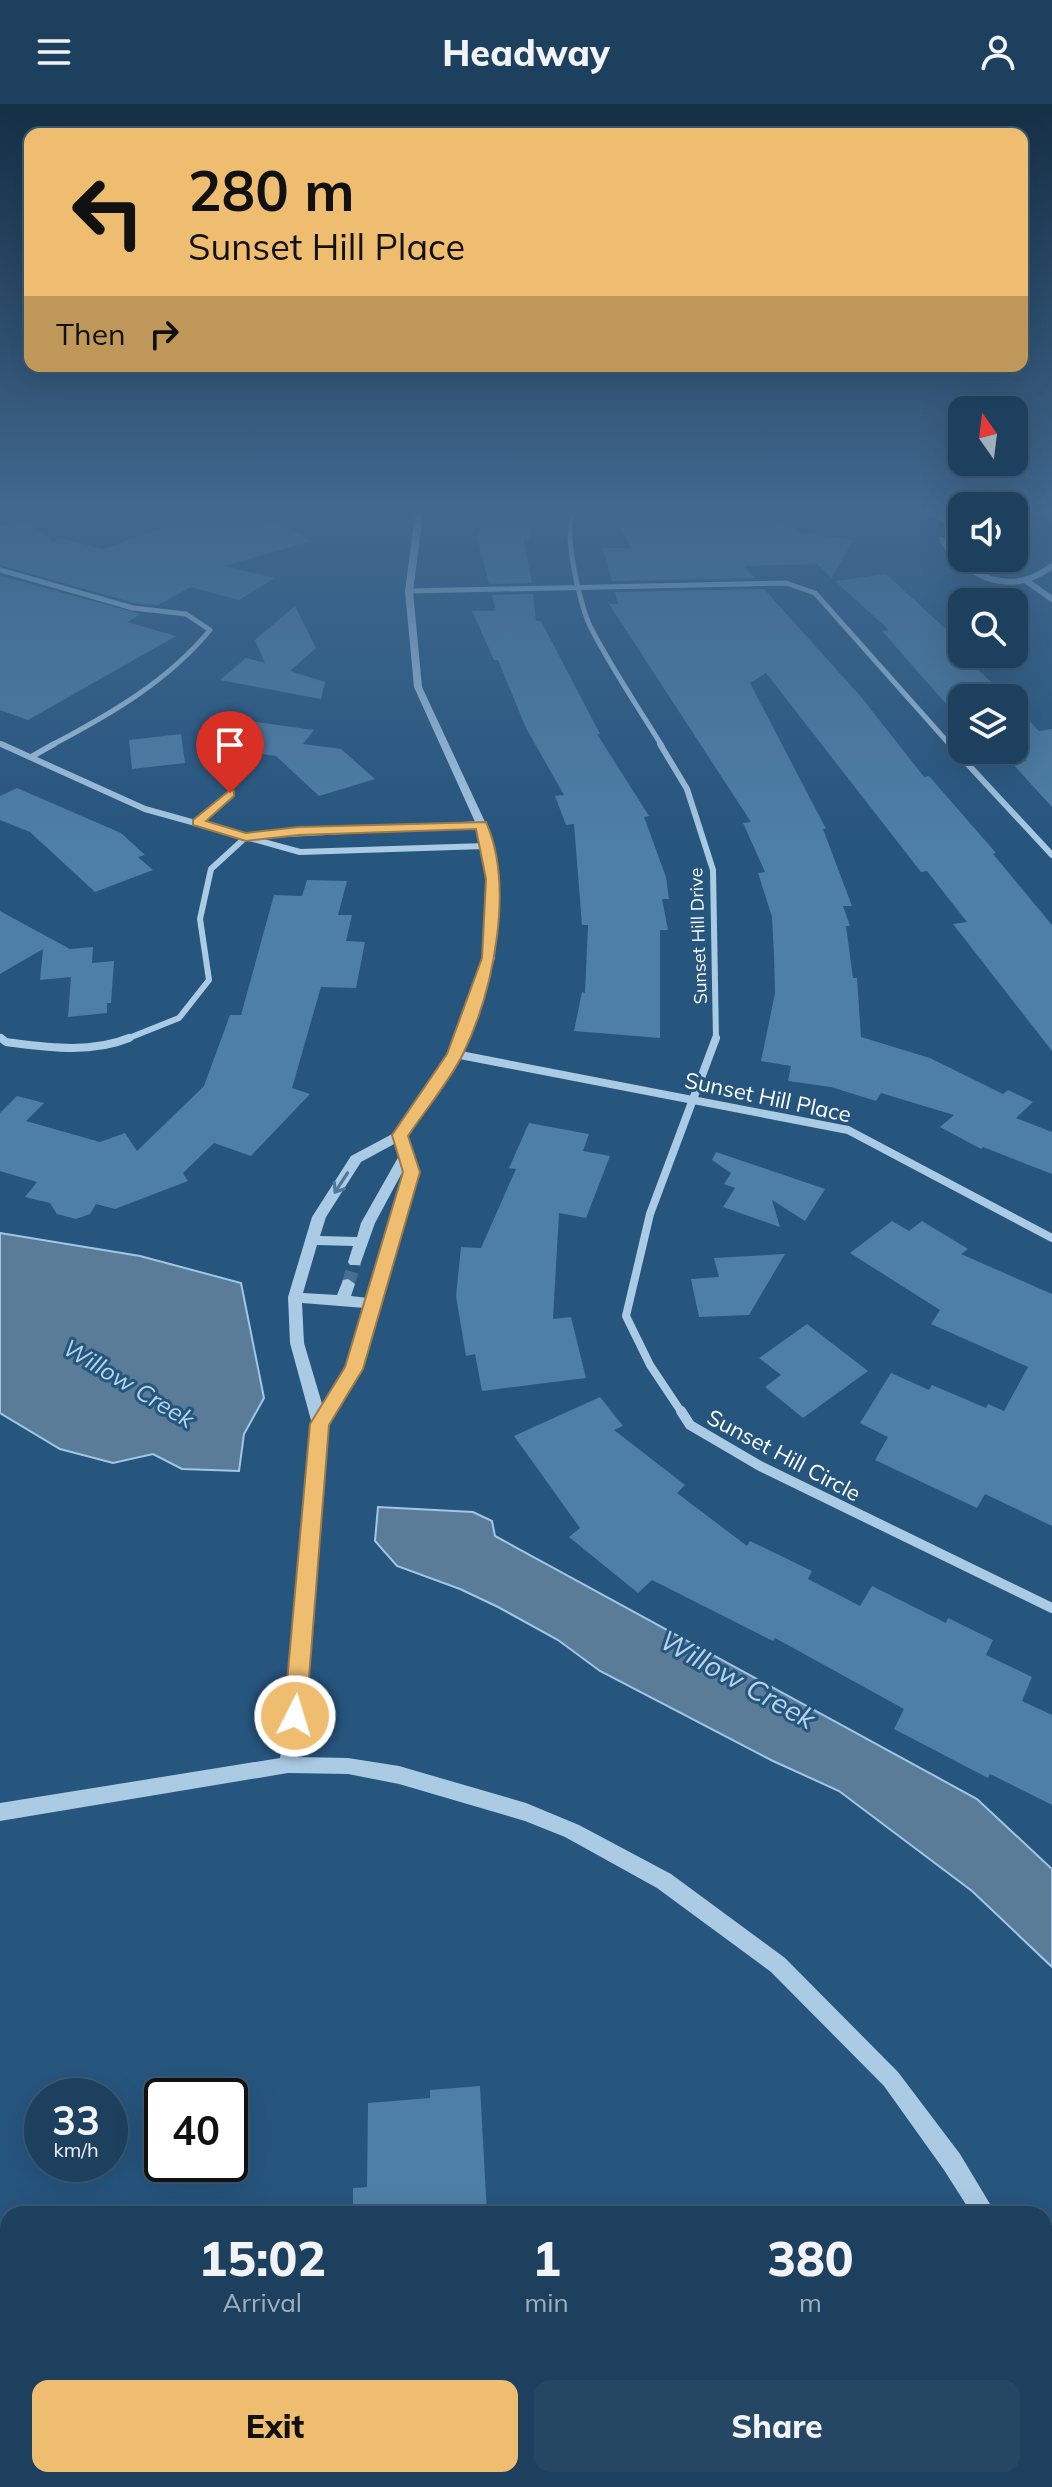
<!DOCTYPE html>
<html lang="en">
<head>
<meta charset="utf-8">
<style>
	:root { --surface:#1c405e; --page:#254764; --text:#f1f3f6; --muted:#a0afbc; --line:#3a5973; --accent:#eebd70 }
	body { margin:0; font-family:Mulish,sans-serif; background:var(--page); color:var(--text); height:100vh; display:flex; flex-direction:column; font-size:30px; white-space:nowrap }
	* { box-sizing:border-box; margin:0 }
	p { font-size:26px; color:var(--muted) }
	.icon { flex:none; width:44px; height:44px; fill:none; stroke:currentColor; stroke-width:2; stroke-linecap:round; stroke-linejoin:round }
	.map { position:relative; flex:1; overflow:hidden }
	.sheet { position:absolute; left:0px; top:2102px; width:1052px; height:282px; display:flex; flex-direction:column; background:var(--surface); border-radius:24px 24px 0 0; box-shadow:0 8px 32px #0002,0 0 0 2px var(--line) }
	.sheet>* { flex:none }
	.top-card { position:absolute; left:24px; top:24px; width:1004px; height:244px; border-radius:16px; box-shadow:0 8px 32px #0002,0 0 0 2px var(--line); background:#eebd70; color:#111; overflow:hidden }
	.needle { width:52px; rotate:346deg }
	.tools { position:absolute; left:948px; top:292px; display:grid; gap:16px }
	.tools a { display:grid; place-items:center; width:80px; height:80px; border-radius:16px; background:var(--surface); box-shadow:0 8px 32px #0002,0 0 0 2px var(--line); font-size:40px }
	.speed { position:absolute; left:24px; top:1974px; display:flex; gap:16px; font-size:40px; font-weight:700; text-align:center }
	.speed>* { display:grid; place-content:center; width:104px; height:104px; border-radius:50%; background:var(--surface); box-shadow:0 8px 32px #0002,0 0 0 2px var(--line); line-height:1 }
	.speed small { font-size:20px; font-weight:400 }
	.speed .limit { border:4px solid #111; border-radius:12px; background:#fff; color:#111 }
	.pin { position:absolute; display:grid; place-items:center; width:68px; height:68px; color:#fff; margin:-82px -34px; border-radius:50% 50% 50% 0; rotate:-45deg; box-shadow:0 0 8px #0007 }
	.pin .icon { rotate:45deg }
	.me { position:absolute; width:88px; margin:-44px; rotate:5deg; stroke-linejoin:round; filter:drop-shadow(0 0 6px #0008) }
	.turn { display:flex; align-items:center; gap:28px; height:168px; padding:0 32px; font-size:36px }
	.turn .icon { width:104px; height:104px; stroke-width:2.5 }
	.turn b { display:block; font-size:56px; line-height:68px }
	.then { display:flex; align-items:center; height:76px; padding:0 32px; background:#0003; gap:16px; font-size:30px }
	.eta { display:flex; justify-content:space-evenly; align-items:center; height:136px; text-align:center }
	.eta b { font-size:48px; font-weight:800; line-height:56px }
	.action { display:flex; gap:16px; margin-top:auto; padding:16px 32px }
	.action a { flex:1; height:92px; border-radius:16px; background:var(--accent); color:#111; font-size:32px; font-weight:800; line-height:92px; text-align:center }
	.action a+a { background:var(--page); color:var(--text) }
	header { display:flex; justify-content:space-between; align-items:center; height:104px; padding:0 32px; background:var(--surface); font-size:36px; font-weight:800 }
	.map>svg:first-child { display:block }
	.water { fill:#5a7c98; stroke:#a0c7e6; stroke-width:2 }
	.lines { fill:none; stroke-linecap:round; stroke-linejoin:round }
	.stream { stroke:#a0c7e6; stroke-width:6 }
	.building { fill:#4e7fa6 }
	.tertiary-tunnel { stroke:#476e91; stroke-width:13; stroke-dasharray:13 7; stroke-linecap:butt }
	.minor-far3 { stroke:#abcbe5; stroke-width:5 }
	.minor-far2 { stroke:#abcbe5; stroke-width:6 }
	.minor-far1 { stroke:#abcbe5; stroke-width:8 }
	.minor { stroke:#abcbe5; stroke-width:10 }
	.tertiary { fill:#abcbe5; fill-rule:evenodd }
	.oneway { stroke:#4e789d }
	.route { fill:#eebd70; stroke:#9b7b49; stroke-width:2 }
	.labels { text-anchor:middle; dominant-baseline:central; stroke-width:6; stroke-linejoin:round; paint-order:stroke }
	.far-street-label { font-size:18px; fill:#fff; stroke:#26557e }
	.street-label { font-size:22px; fill:#fff; stroke:#26557e }
	.water-label { font-size:24px; font-style:italic; fill:#b6d5ed; stroke:#26557e }
	.near-water-label { font-size:28px; font-style:italic; fill:#b6d5ed; stroke:#26557e }
</style>
</head>
<body>
<header><svg class="icon" aria-label="menu" viewBox="0 0 24 24"><path d="M4 6h16M4 12h16M4 18h16"/></svg>Headway<svg class="icon" aria-label="person" viewBox="0 0 24 24"><circle cx="12" cy="8" r="4"/><path d="M4 21q1-7 8-7t8 7"/></svg></header>
<div class="map">
<svg width="1052" height="2383" viewBox="0 0 1052 2383">
	<rect width="100%" height="100%" fill="#26557e"/>
	<g class="water">
		<path d="M 0,1129 L 140,1152 L 241,1179 L 264,1294 L 244,1330 L 239,1367 L 182,1365 L 153,1350 L 113,1359 L 60,1345 L 0,1309 Z"/>
		<path d="M 378,1403 L 473,1408 L 492,1417 L 495,1432 L 977,1695 L 1052,1765 L 1052,1863 L 972,1787 L 839,1687 L 773,1657 L 600,1567 L 558,1536 L 498,1503 L 460,1485 L 397,1462 L 375,1437 Z"/>
	</g>
	<g class="lines">
		<g class="stream">
			<path d="M 933,410 L 947,417 L 949,443"/>
			<path d="M 942,436 C 969,475 1011,493 1052,462"/>
			<path d="M 1025,476 L 1052,495"/>
		</g>
	</g>
	<g class="building">
		<path d="M 162,410 L 266,410 L 266,420 L 281,417 L 311,437 L 224,462 L 275,474 L 239,496 L 191,483 L 158,501 L 134,499 L 0,461 L 0,422 L 26,416 L 53,438 L 59,434 L 103,445 L 165,423 Z"/>
		<path d="M 483,410 L 535,410 L 529,435 L 524,435 L 532,479 L 489,480 L 477,433 Z"/>
		<path d="M 614,410 L 768,410 L 801,429 L 853,436 L 832,474 L 817,460 L 744,462 L 755,474 L 612,477 L 603,444 L 631,444 Z"/>
		<path d="M 886,470 L 962,540 L 962,550 L 972,550 L 979,557 L 970,558 L 1008,594 L 962,594 L 962,618 L 882,527 L 889,526 L 835,477 Z"/>
		<path d="M 0,472 L 141,510 L 127,518 L 176,532 L 28,616 L 0,606 Z"/>
		<path d="M 764,485 L 862,594 L 924,673 L 929,672 L 996,749 L 993,750 L 1052,821 L 1052,947 L 953,820 L 967,818 L 927,767 L 921,768 L 766,569 L 750,579 L 826,725 L 823,725 L 852,802 L 843,802 L 850,822 L 846,822 L 853,874 L 857,874 L 861,933 L 930,954 L 1003,990 L 1008,986 L 1033,998 L 1016,1014 L 1052,1028 L 1052,1070 L 983,1043 L 981,1045 L 940,1023 L 954,1011 L 881,989 L 876,997 L 831,983 L 788,977 L 791,962 L 761,957 L 775,889 L 774,851 L 772,813 L 758,769 L 765,768 L 743,719 L 751,718 L 609,500 L 618,500 L 615,488 Z"/>
		<path d="M 533,490 L 536,517 L 541,517 L 600,630 L 597,630 L 649,712 L 644,713 L 666,773 L 669,795 L 662,795 L 668,826 L 660,826 L 660,934 L 574,927 L 582,888 L 585,889 L 588,821 L 582,821 L 574,720 L 566,721 L 555,692 L 564,691 L 526,624 L 498,556 L 494,556 L 472,507 L 496,507 L 492,491 Z"/>
		<path d="M 295,502 L 316,544 L 290,567 L 325,578 L 321,595 L 220,576 L 246,554 L 265,559 L 255,536 Z"/>
		<path d="M 1014,601 L 1039,627 L 1052,625 L 1052,703 L 1012,659 L 1027,657 L 1014,643 Z"/>
		<path d="M 248,617 L 314,626 L 303,640 L 341,645 L 375,675 L 319,692 L 276,652 L 225,645 Z"/>
		<path d="M 181,630 L 185,659 L 132,665 L 129,636 Z"/>
		<path d="M 17,684 L 121,729 L 145,751 L 138,753 L 153,766 L 95,788 L 30,728 L 0,716 L 0,692 Z"/>
		<path d="M 307,776 L 347,777 L 338,811 L 352,811 L 346,837 L 365,838 L 356,884 L 321,883 L 292,984 L 310,990 L 251,1052 L 214,1039 L 183,1069 L 188,1077 L 115,1105 L 96,1100 L 90,1110 L 76,1115 L 57,1110 L 50,1099 L 25,1093 L 37,1078 L 0,1067 L 0,1009 L 17,992 L 44,999 L 26,1017 L 100,1038 L 125,1029 L 137,1047 L 204,982 L 230,911 L 241,911 L 274,791 L 302,792 Z"/>
		<path d="M 0,807 L 70,845 L 93,843 L 92,859 L 114,857 L 111,899 L 107,899 L 107,909 L 68,913 L 71,873 L 40,876 L 43,845 L 0,870 Z"/>
		<path d="M 529,1019 L 589,1030 L 583,1047 L 610,1052 L 586,1114 L 559,1109 L 553,1215 L 571,1213 L 586,1274 L 482,1287 L 475,1250 L 466,1252 L 456,1192 L 461,1143 L 481,1144 L 516,1065 L 509,1064 Z"/>
		<path d="M 716,1048 L 825,1085 L 805,1117 L 772,1096 L 780,1123 L 723,1103 L 735,1084 L 724,1080 L 731,1069 L 712,1056 Z"/>
		<path d="M 892,1117 L 909,1127 L 922,1117 L 968,1145 L 961,1150 L 1052,1190 L 1052,1422 L 985,1390 L 977,1404 L 875,1356 L 888,1333 L 860,1319 L 891,1269 L 929,1286 L 932,1281 L 986,1304 L 988,1300 L 1004,1307 L 1028,1263 L 931,1220 L 940,1206 L 850,1149 Z"/>
		<path d="M 785,1150 L 749,1211 L 699,1213 L 691,1175 L 719,1173 L 714,1154 Z"/>
		<path d="M 807,1220 L 868,1267 L 803,1314 L 765,1283 L 781,1271 L 759,1254 Z"/>
		<path d="M 600,1293 L 623,1322 L 614,1326 L 685,1381 L 677,1389 L 747,1442 L 750,1437 L 812,1467 L 808,1475 L 860,1502 L 872,1482 L 946,1519 L 948,1514 L 993,1536 L 986,1551 L 1032,1573 L 1022,1597 L 1052,1611 L 1052,1701 L 990,1670 L 988,1674 L 894,1625 L 904,1605 L 775,1534 L 773,1537 L 652,1476 L 638,1489 L 569,1433 L 580,1424 L 514,1332 Z"/>
		<path d="M 480,1982 L 487,2110 L 353,2110 L 353,2084 L 367,2083 L 368,1999 L 430,1994 L 430,1986 Z"/>
	</g>
	<g class="lines">
		<path class="tertiary-tunnel" d="M 348,1180 L 355,1158"/>
		<g class="minor-far3">
			<path d="M 574,410 C 562,426 581,506 591,524 C 612,565 638,603 662,642"/>
			<path d="M 0,466 L 133,504 L 186,510 L 210,526 C 167,578 109,611 50,642"/>
			<path d="M 409,487 L 786,479 L 815,489 L 951,642"/>
			<path d="M 0,640 L 6,642"/>
		</g>
		<g class="minor-far2">
			<path d="M 1,640 L 145,705 L 300,748 L 485,742"/>
			<path d="M 660,640 L 687,685 L 713,766 L 716,936"/>
			<path d="M 949,640 L 1052,751"/>
			<path d="M 31,653 L 54,640"/>
			<path d="M 197,719 L 230,689"/>
			<path d="M 250,732 L 481,720"/>
			<path d="M 0,934 L 4,936"/>
			<path d="M 124,936 L 179,914 L 209,876 L 200,815 L 211,765 L 246,733"/>
		</g>
		<g class="minor-far1">
			<path d="M 1,934 L 6,938 C 46,943 90,950 129,934"/>
			<path d="M 455,950 L 848,1026 L 1052,1134"/>
			<path d="M 682,1309 L 650,1261 L 626,1212 L 650,1110 L 716,934"/>
		</g>
		<path class="minor" d="M 681,1307 L 690,1321 L 760,1362 L 1052,1504"/>
		<g class="tertiary">
			<path d="M 415,410 L 423,410 L 413,487 L 422,583 L 486,720 L 497,775 L 495,854 L 461,950 L 406,1031 L 418,1068 L 361,1265 L 327,1321 L 304,1612 L 298,1653 L 348,1654 L 399,1662 L 526,1699 L 579,1721 L 671,1770 L 785,1854 L 898,1968 L 960,2050 L 996,2110 L 972,2110 L 944,2066 L 884,1982 L 771,1868 L 657,1784 L 565,1733 L 525,1717 L 399,1680 L 348,1670 L 288,1669 L 0,1717 L 0,1699 L 280,1654 L 286,1612 L 312,1320 L 290,1239 L 288,1193 L 312,1113 L 351,1052 L 396,1028 L 449,950 L 483,854 L 487,775 L 476,720 L 414,583 L 405,487 ZM 396,1039 L 400,1050 L 361,1119 L 357,1133 L 320,1132 L 326,1113 L 361,1058 ZM 404,1065 L 406,1068 L 368,1194 L 351,1192 L 355,1180 L 348,1175 L 343,1176 L 337,1191 L 303,1189 L 317,1141 L 353,1142 L 348,1158 L 350,1161 L 360,1161 L 375,1119 ZM 302,1199 L 365,1204 L 347,1264 L 323,1303 L 304,1239 Z"/>
			<path d="M 1044,2206 L 1052,2209 L 1052,2244 L 1044,2241 Z"/>
		</g>
	</g>
	<defs><path id="oneway-shaft" d="M-6 0H5M1.5-3L5.5 0L1.5 3" fill="none" stroke-width="1.6" stroke-linecap="round" stroke-linejoin="round" transform="scale(2)"/></defs>
	<use class="oneway" href="#oneway-shaft" transform="translate(341 1079) rotate(123)"/>
	<linearGradient id="sky" x2="0" y2="1"><stop stop-color="#152f45"/><stop offset="0.55" stop-color="#41688f"/><stop offset="1" stop-color="#41688f" stop-opacity="0"/></linearGradient>
	<rect width="1052" height="743" fill="url(#sky)"/>
	<path class="route" d="M 230,686 L 234,687 L 234,692 L 206,717 L 246,729 L 299,723 L 486,718 C 515,783 493,888 463,950 C 449,978 426,1005 408,1032 L 420,1068 L 363,1265 L 329,1321 L 306,1612 L 303,1619 L 295,1622 L 287,1619 L 284,1612 L 310,1320 L 345,1263 L 403,1068 L 392,1031 L 447,950 L 482,854 L 486,775 L 476,725 L 299,731 L 246,737 L 193,721 L 193,716 Z"/>
	<g class="labels">
		<g class="far-street-label">
			<text transform="translate(698 832) rotate(-92)">Sunset Hill Drive</text>
		</g>
		<g class="street-label">
			<text transform="translate(768 993) rotate(12)">Sunset Hill Place</text>
			<text transform="translate(784 1351) rotate(28)">Sunset Hill Circle</text>
		</g>
		<g class="water-label">
			<text transform="translate(129 1279) rotate(31)">Willow Creek</text>
		</g>
		<g class="near-water-label">
			<text transform="translate(738 1575) rotate(29)">Willow Creek</text>
		</g>
	</g>
</svg>
<div class="tools">
<a><svg class="needle" viewBox="-14 -14 28 28"><path d="M0-13l5 13h-10z" fill="#e53935"/><path d="M0 13l5-13h-10z" fill="#a0afbc"/></svg></a>
<a><svg class="icon" aria-label="sound" viewBox="0 0 24 24"><path d="M4 9h4l5-4v14l-5-4H4zM17 9q2 3 0 6"/></svg></a>
<a><svg class="icon" aria-label="search" viewBox="0 0 24 24"><circle cx="10" cy="10" r="6"/><path d="M15 15l6 6"/></svg></a>
<a><svg class="icon" aria-label="layers" viewBox="0 0 24 24"><path d="M12 4l9 5-9 5-9-5zM3 14l9 5 9-5"/></svg></a>
</div>
<div class="speed"><div>33<small>km/h</small></div><div class="limit">40</div></div>
<div class="pin" style="left:230px;top:689px;background:#d93025"><svg class="icon" aria-label="arrive" viewBox="0 0 24 24"><path d="M6 21V4h12l-3 4 3 4H6"/></svg></div>
<svg class="me" style="left:295px;top:1612px" viewBox="-20 -20 40 40"><circle r="17" fill="#eebd70" stroke="#fff" stroke-width="3"/><path d="M0-11L8 9 0 5-8 9z" fill="#fff"/></svg>
<div class="top-card">
<div class="turn"><svg class="icon" aria-label="left" viewBox="0 0 24 24"><path d="M17 20v-9H6M10 6l-5 5 5 5"/></svg><div><b>280 m</b>Sunset Hill Place</div></div>
<div class="then">Then<svg class="icon" aria-label="right" viewBox="0 0 24 24"><path d="M7 20v-9h11M14 6l5 5-5 5"/></svg></div>
</div>
<section class="sheet">
<div class="eta">
<div><b>15:02</b><p>Arrival</p></div>
<div><b>1</b><p>min</p></div>
<div><b>380</b><p>m</p></div>
</div>
<div class="action"><a>Exit</a><a>Share</a></div>
</section>
</div>
</body>
</html>
